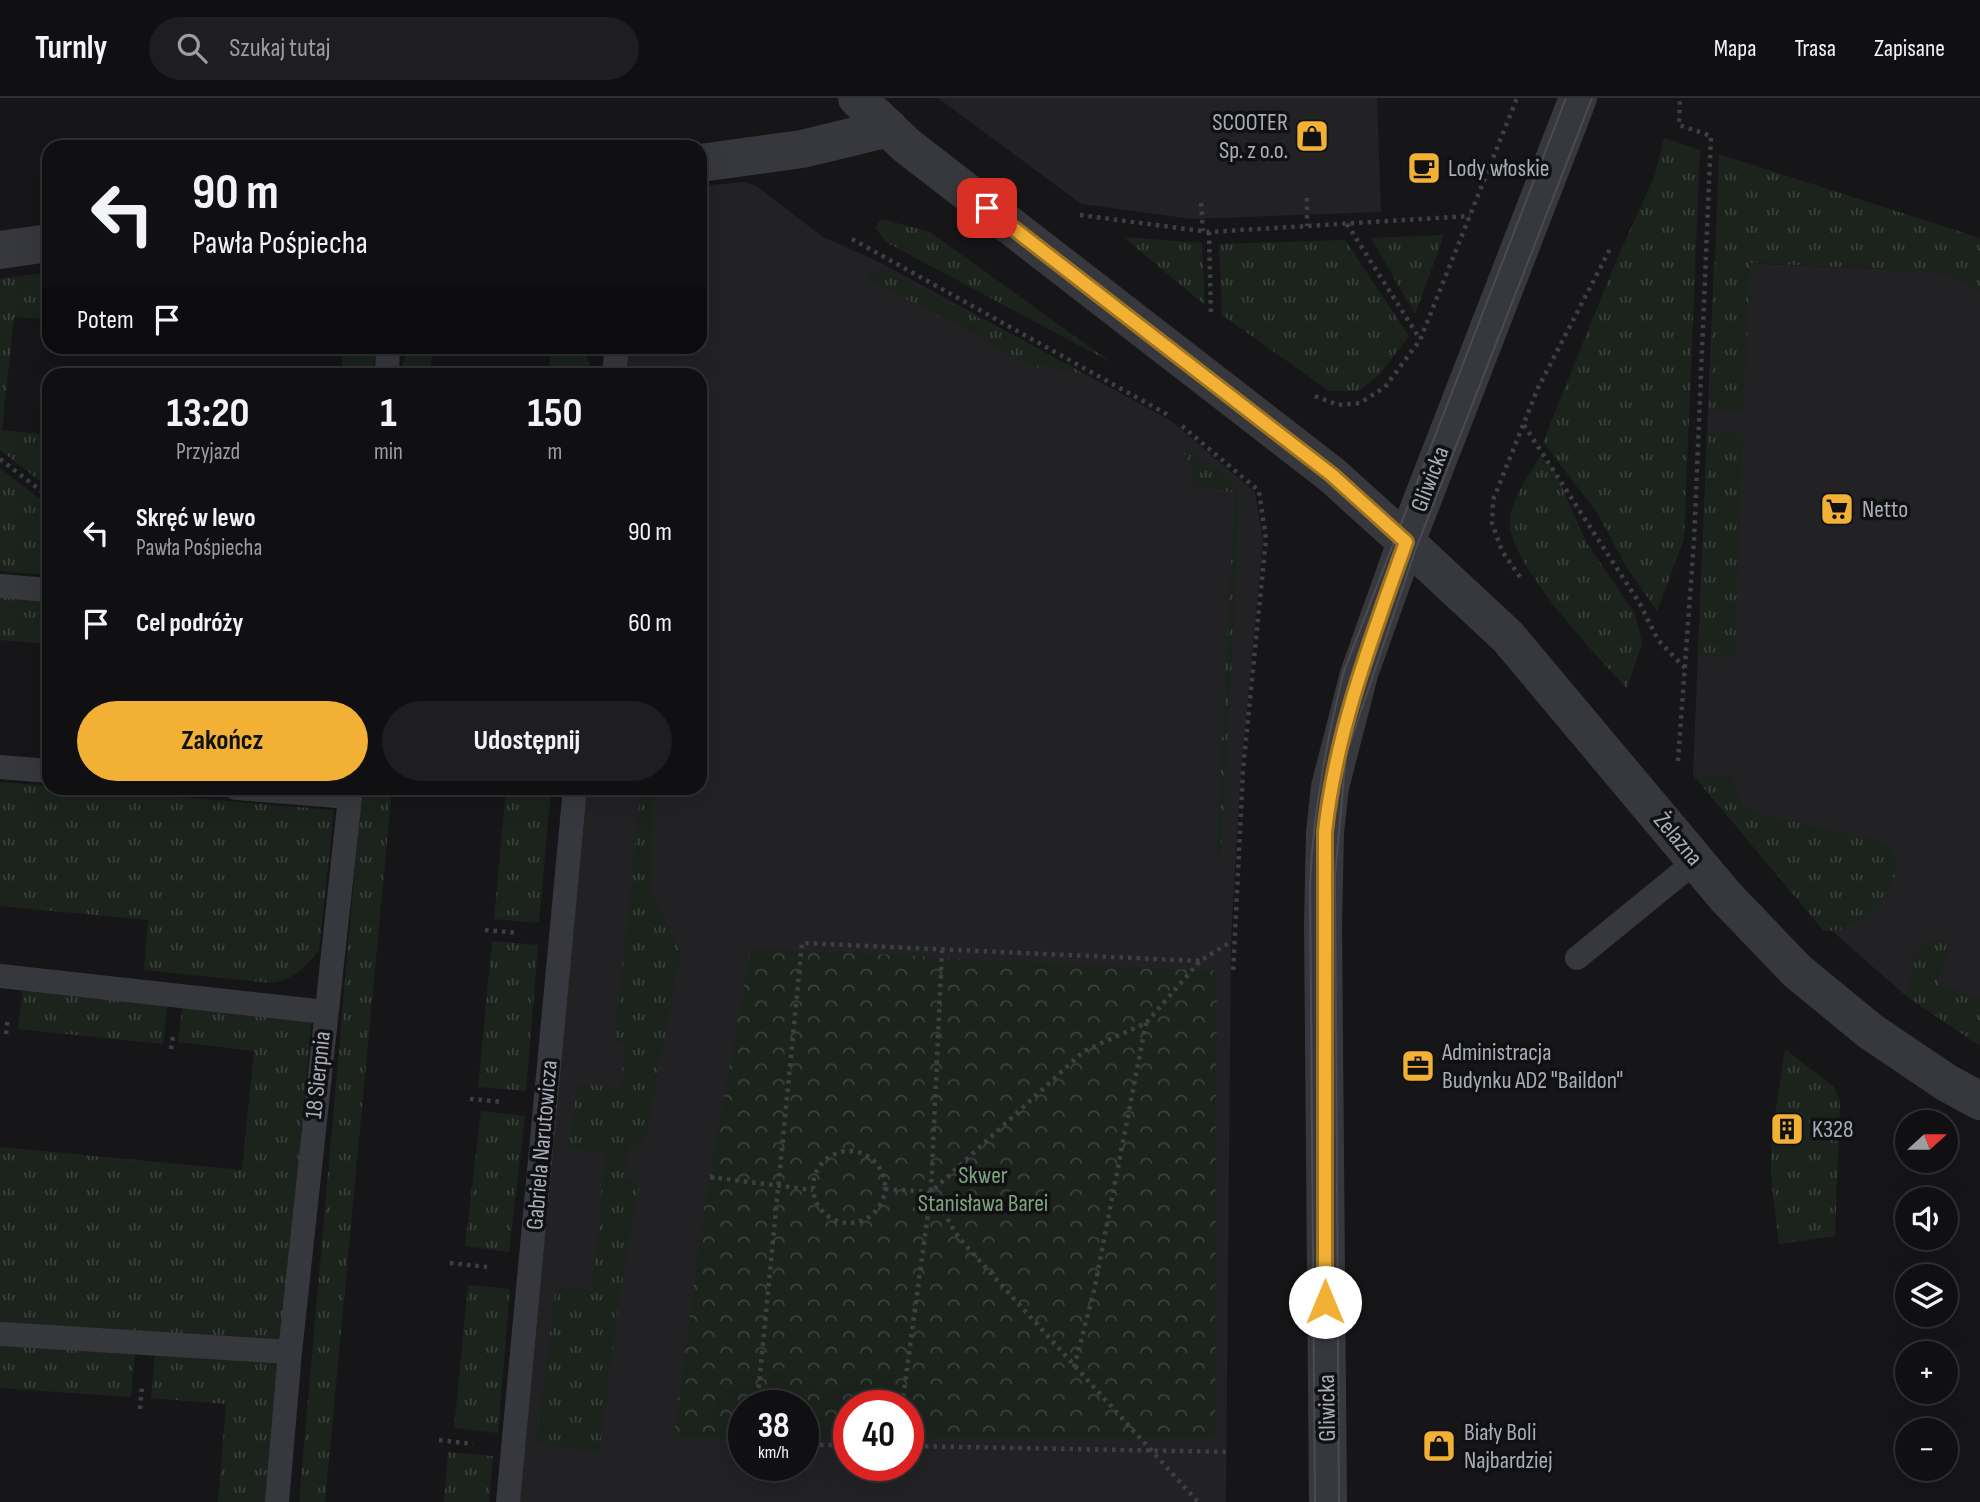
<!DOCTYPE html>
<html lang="pl">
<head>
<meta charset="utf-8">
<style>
	:root { --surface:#101012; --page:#1e1e20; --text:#f1f3f6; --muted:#9c9d9f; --line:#303032; --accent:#f2b134 }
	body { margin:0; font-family:"Sofia Sans Condensed",sans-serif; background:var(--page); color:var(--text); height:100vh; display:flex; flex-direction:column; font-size:26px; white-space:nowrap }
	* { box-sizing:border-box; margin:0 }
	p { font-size:23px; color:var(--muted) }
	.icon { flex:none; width:38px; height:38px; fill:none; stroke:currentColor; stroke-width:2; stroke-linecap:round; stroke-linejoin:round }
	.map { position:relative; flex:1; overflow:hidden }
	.drawer { position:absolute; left:42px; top:270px; width:665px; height:427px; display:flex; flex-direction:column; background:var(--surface); border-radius:21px; box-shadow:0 7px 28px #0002,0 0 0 2px var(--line) }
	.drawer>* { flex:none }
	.banner { position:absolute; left:42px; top:42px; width:665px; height:214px; border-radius:21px; box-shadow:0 7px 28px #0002,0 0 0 2px var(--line); background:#101012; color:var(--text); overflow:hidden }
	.needle { width:46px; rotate:69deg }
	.buttons { position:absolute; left:1895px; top:1012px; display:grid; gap:14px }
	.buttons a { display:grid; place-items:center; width:63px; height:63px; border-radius:50%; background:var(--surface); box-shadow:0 7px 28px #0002,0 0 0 2px var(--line); font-size:35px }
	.speed { position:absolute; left:728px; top:1292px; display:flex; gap:14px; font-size:35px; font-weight:700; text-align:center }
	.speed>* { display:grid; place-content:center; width:91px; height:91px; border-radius:50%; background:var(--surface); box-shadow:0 7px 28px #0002,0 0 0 2px var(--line); line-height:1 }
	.speed small { font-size:18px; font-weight:400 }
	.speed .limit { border:10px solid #d22; background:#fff; color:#111 }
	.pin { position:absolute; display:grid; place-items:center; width:60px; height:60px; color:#fff; margin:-30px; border-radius:14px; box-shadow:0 4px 10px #0006 }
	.me { position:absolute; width:77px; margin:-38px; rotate:0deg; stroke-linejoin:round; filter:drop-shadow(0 0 5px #0008) }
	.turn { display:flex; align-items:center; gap:24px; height:147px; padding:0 35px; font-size:32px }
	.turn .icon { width:91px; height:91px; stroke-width:2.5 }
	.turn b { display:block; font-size:49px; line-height:60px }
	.then { display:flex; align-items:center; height:66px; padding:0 35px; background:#0003; gap:14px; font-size:26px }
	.eta { display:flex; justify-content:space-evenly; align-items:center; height:119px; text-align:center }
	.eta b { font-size:42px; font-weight:700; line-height:49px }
	.button { display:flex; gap:14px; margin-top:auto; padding:14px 35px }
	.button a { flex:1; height:80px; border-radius:42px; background:var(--accent); color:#111; font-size:28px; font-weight:700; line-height:80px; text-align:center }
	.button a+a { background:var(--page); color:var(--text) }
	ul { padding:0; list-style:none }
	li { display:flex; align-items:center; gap:21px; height:91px; padding:0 35px }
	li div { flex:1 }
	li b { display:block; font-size:26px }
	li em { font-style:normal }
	header { display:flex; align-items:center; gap:42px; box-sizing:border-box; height:98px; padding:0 35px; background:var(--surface); border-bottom:2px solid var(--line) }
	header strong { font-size:33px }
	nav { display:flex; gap:38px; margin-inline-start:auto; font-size:24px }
	.search { width:490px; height:63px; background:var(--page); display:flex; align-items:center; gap:18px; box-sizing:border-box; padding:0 24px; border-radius:38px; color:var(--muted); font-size:26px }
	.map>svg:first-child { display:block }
	.built { fill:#222225; fill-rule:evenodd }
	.grass { fill:url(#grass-tufts) }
	.forest { fill:url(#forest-crowns) }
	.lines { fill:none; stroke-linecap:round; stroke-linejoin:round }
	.path { stroke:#3d3f44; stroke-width:4.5; stroke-dasharray:3.5 5; stroke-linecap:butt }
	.service { stroke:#37383d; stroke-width:24 }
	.minor { stroke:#37383d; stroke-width:38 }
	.tertiary { stroke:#37383d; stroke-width:38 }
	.tram { stroke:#4a4c52; stroke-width:2 }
	.route-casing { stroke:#9d7322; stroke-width:18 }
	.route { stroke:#f2b134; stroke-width:12 }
	.labels { text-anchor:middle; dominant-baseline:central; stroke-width:7; stroke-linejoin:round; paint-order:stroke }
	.poi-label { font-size:24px; fill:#a8adb8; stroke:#111113; text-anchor:start }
	.street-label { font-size:24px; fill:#a8adb8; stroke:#111113 }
	.park-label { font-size:24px; fill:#7fa381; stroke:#111113 }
</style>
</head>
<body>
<header>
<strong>Turnly</strong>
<div class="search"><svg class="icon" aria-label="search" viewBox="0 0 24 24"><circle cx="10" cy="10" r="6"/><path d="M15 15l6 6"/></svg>Szukaj tutaj</div>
<nav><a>Mapa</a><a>Trasa</a><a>Zapisane</a></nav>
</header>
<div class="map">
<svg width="1980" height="1404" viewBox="0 0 1980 1404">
	<defs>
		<pattern id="grass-tufts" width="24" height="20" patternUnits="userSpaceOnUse" patternTransform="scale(1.75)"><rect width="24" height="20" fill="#1c231d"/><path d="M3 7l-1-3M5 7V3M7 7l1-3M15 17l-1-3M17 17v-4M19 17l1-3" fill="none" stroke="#3a403c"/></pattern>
		<pattern id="forest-crowns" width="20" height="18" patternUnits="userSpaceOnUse" patternTransform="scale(1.75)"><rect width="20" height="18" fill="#1c231d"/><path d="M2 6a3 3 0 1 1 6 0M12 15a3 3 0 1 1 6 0" fill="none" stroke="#3a403c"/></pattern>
	</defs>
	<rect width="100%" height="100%" fill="#161618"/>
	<g class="built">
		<path d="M 938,0 L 1377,0 L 1381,114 L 1192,121 L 1081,106 Z"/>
		<path d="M 742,84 L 755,87 L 823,139 L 875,162 L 1170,322 L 1255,394 L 1263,442 L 1241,672 L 1231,841 L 1226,1404 L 517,1404 L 585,690 L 700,690 L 700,276 L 625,276 L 628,249 L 700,248 L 700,88 ZM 744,1307 L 803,1307 L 803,1367 L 744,1367 ZM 849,1307 L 908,1307 L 908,1367 L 849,1367 Z"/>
		<path d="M 1714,164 L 1929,173 L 1950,177 L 1980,194 L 1980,948 L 1906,898 L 1832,833 L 1824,833 L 1693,677 Z"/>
	</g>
	<g class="grass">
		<path d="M 1664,40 L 1700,52 L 1684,441 L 1657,513 L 1627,470 L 1598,416 L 1543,344 L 1614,168 L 1655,77 Z"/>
		<path d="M 1719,56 L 1980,140 L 1980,194 L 1950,177 L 1929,173 L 1750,165 L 1744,315 L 1709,313 Z"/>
		<path d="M 882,121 L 930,134 L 1112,265 L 886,144 L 875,129 Z"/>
		<path d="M 1444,137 L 1415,216 L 1371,140 Z"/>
		<path d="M 1123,139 L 1202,145 L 1205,207 Z"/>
		<path d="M 1345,142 L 1409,238 L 1379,277 L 1359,293 L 1329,293 L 1222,217 L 1219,146 Z"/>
		<path d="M 882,170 L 1085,276 L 1035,269 L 864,179 Z"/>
		<path d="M 49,174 L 49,221 L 14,219 L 2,332 L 49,337 L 49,390 L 0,352 L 0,181 Z"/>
		<path d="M 344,249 L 375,249 L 373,276 L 341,276 Z"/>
		<path d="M 410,249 L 433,249 L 430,276 L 398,276 Z"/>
		<path d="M 551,249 L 582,249 L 594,276 L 549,276 Z"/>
		<path d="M 1708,334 L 1743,336 L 1735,560 L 1699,558 Z"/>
		<path d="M 1175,342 L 1231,383 L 1238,402 L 1237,468 L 1221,760 L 1216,760 L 1234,405 L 1232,394 L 1194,389 C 1192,370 1188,357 1175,342 Z"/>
		<path d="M 1540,358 L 1554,371 L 1586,444 L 1635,516 L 1642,545 L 1627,590 C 1597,559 1513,469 1510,428 C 1508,404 1529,378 1540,358 Z"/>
		<path d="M 0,370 L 49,408 L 49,477 L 0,473 Z"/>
		<path d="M 0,497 L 49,500 L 49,546 L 0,542 Z"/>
		<path d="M 1693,677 L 1734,678 L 1735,692 L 1750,714 L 1873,741 C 1879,745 1887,748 1891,754 C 1908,776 1878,810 1860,823 C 1851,829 1835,833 1824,833 Z"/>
		<path d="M 0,684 L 334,712 L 319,852 C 307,869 293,881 272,885 L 144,872 L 148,822 L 0,808 Z"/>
		<path d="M 362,690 L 392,690 L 325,1404 L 299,1404 Z"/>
		<path d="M 506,690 L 551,690 L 539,825 L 494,821 Z"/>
		<path d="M 641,690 L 654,690 L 652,796 L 681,854 L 645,1044 L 641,1048 L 631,1045 L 624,1079 L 634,1082 L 639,1089 L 620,1195 L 599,1355 L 536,1345 L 556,1188 L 592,1191 L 605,1055 L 568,1051 L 577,986 L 621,989 L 624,947 L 614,945 Z"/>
		<path d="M 1941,840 L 1950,846 L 1938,886 L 1980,900 L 1980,948 L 1906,898 L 1913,858 L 1925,842 Z"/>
		<path d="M 492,843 L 538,847 L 526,993 L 478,989 Z"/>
		<path d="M 23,888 L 168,902 L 163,946 L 18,931 Z"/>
		<path d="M 183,904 L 312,919 L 282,1245 L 0,1227 L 0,1049 L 242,1072 L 254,953 L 178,944 Z"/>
		<path d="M 1785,951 L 1834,989 L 1840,1004 L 1835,1138 L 1779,1146 L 1771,1079 L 1771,1042 Z"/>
		<path d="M 481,1013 L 525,1018 L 509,1154 L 465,1148 Z"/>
		<path d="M 468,1187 L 510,1191 L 498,1335 L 454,1330 Z"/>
		<path d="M 0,1246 L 135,1255 L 131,1299 L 0,1290 Z"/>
		<path d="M 155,1256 L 282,1262 L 269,1404 L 218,1404 L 226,1306 L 151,1300 Z"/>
		<path d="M 448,1354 L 493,1358 L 489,1404 L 444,1404 Z"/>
	</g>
	<path class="forest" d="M 751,850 L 1217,873 L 1215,1340 L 908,1340 L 908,1307 L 849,1307 L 849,1340 L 803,1340 L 803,1307 L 744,1307 L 744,1340 L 673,1340 L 706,1096 Z"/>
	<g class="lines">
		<g class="path">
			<path d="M 1307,100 L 1307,128"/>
			<path d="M 1201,105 L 1203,133"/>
			<path d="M 1080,117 L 1209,134 L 1470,118"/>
			<path d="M 1347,126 L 1420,241"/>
			<path d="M 1209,134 L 1211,219"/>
			<path d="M 852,141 L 1170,318"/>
			<path d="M 1315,298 L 1338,307 L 1360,305 L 1385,289 L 1420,242 L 1517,0"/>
			<path d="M 1524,327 L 1640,506 L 1658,542 L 1685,570"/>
			<path d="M 1182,328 L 1259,393 L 1266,441 L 1243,672 L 1233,877"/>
			<path d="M 0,361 L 49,399"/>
			<path d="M 1520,479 L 1502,453 L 1492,425 L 1493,402 L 1538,290 L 1611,149"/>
			<path d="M 1678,663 L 1694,443 L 1711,38 L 1679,27 L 1680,0"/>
			<path d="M 485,832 L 519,835"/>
			<path d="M 6,936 L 8,919"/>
			<path d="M 171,951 L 173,938"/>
			<path d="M 470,1001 L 504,1004"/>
			<circle cx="849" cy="1089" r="36"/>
			<path d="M 710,1079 L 813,1092"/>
			<path d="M 885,1091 L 931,1094 L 1084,953 L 1146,925 L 1200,863 L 1232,843"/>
			<path d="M 931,1093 L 942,852"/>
			<path d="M 450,1165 L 487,1169"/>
			<path d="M 1074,1269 L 1094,1193 L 1146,925"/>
			<path d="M 757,1307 L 802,845 L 1200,863"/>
			<path d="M 902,1307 L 931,1094 L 959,1140 L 1198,1404"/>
			<path d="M 140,1311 L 142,1288"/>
			<path d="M 439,1342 L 473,1346"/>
			<path d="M 803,1347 L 849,1347"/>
			<path d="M 908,1348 L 1231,1354"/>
		</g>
		<g class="service">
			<path d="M 387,276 L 388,248"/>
			<path d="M 614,276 L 617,248"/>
			<path d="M 0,488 L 49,492"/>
			<path d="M 0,669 L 49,673"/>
			<path d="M 236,690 L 350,699"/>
			<path d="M 1577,860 L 1696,763"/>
			<path d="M 0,878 L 325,914"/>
			<path d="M 0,1236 L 290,1254 L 351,690"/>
			<path d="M 277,1404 L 290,1254"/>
			<path d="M 508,1404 L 575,690"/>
		</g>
		<g class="minor">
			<path d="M 857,0 L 906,47 L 1332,377 L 1406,444"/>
			<path d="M 700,65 L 802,51 L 889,30"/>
			<path d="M 0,152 L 49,145"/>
		</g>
		<g class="tertiary">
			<path d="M 1406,444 L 1508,539 L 1726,799 L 1797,873 L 1870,933 L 1947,985 L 1980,1003"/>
			<path d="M 1328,1404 L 1323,828 L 1325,734 L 1330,689 L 1359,576 L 1406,444 L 1578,0"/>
		</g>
		<g class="tram">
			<path d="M 1315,1404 L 1310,786 C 1313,713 1326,644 1344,573 L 1566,0"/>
			<path d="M 1339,1404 L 1335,777 L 1346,657 L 1415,453 L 1592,0"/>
		</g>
	</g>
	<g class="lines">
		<defs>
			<path id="route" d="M 987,110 L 1332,377 L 1406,444 C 1372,539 1336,633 1325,734 L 1325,1204"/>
		</defs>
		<use href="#route" class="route-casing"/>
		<use href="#route" class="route"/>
	</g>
	<defs>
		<symbol id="shop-square" viewBox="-11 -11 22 22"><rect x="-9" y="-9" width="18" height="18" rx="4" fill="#f2b134" stroke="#111113"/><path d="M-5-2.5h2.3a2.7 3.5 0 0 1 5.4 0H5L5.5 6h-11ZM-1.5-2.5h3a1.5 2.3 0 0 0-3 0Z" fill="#111"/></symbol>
		<symbol id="cafe-square" viewBox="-11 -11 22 22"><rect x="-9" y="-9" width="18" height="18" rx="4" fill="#f2b134" stroke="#111113"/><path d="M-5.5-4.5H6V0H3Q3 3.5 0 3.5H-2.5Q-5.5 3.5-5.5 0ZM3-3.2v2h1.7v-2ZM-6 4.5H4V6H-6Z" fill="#111"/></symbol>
		<symbol id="supermarket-square" viewBox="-11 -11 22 22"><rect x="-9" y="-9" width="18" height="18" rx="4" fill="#f2b134" stroke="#111113"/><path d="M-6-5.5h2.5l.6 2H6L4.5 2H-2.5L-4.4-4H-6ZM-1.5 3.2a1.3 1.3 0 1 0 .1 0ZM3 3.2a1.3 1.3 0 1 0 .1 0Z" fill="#111"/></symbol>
		<symbol id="office-square" viewBox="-11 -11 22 22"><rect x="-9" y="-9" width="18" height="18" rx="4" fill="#f2b134" stroke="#111113"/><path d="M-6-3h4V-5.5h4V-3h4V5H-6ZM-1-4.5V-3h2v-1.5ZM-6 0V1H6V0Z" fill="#111"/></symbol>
		<symbol id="building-square" viewBox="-11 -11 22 22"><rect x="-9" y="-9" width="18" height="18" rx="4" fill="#f2b134" stroke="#111113"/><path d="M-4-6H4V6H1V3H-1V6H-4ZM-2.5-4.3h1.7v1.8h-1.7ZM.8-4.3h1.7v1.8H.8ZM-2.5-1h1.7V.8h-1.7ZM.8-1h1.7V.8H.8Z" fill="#111"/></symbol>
	</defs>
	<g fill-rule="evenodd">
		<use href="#shop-square" x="1293" y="19" width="38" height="38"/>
		<use href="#cafe-square" x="1405" y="51" width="38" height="38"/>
		<use href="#supermarket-square" x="1818" y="392" width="38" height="38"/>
		<use href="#office-square" x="1399" y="949" width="38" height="38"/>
		<use href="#building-square" x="1768" y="1012" width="38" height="38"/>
		<use href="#shop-square" x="1420" y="1329" width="38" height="38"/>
	</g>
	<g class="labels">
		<g class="poi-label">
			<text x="1288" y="24" text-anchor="end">SCOOTER<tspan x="1288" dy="28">Sp. z o.o.</tspan></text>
			<text x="1448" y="70">Lody włoskie</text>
			<text x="1862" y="411">Netto</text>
			<text x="1442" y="954">Administracja<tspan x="1442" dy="28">Budynku AD2 "Baildon"</tspan></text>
			<text x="1812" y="1031">K328</text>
			<text x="1464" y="1334">Biały Boli<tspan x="1464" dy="28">Najbardziej</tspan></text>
		</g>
		<g class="street-label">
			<text transform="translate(1430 381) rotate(-69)">Gliwicka</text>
			<text transform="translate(1678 741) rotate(50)">Żelazna</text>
			<text transform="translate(318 977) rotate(-84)">18 Sierpnia</text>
			<text transform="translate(542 1047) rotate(-85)">Gabriela Narutowicza</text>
			<text transform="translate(1327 1310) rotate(-91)">Gliwicka</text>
		</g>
		<g class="park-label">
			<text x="983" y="1077">Skwer<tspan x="983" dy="28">Stanisława Barei</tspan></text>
		</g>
	</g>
</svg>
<div class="buttons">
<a><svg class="needle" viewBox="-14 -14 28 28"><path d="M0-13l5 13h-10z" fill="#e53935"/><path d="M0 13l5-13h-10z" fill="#9c9d9f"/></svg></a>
<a><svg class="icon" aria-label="sound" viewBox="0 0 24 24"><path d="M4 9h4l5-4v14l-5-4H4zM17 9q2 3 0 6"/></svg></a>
<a><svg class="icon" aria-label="layers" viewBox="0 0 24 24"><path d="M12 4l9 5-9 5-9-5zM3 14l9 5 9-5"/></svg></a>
<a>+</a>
<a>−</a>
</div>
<div class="speed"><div>38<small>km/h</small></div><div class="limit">40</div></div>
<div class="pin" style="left:987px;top:110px;background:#d93025"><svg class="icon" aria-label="arrive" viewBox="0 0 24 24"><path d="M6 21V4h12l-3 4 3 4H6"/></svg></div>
<svg class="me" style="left:1325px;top:1204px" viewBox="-20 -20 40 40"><circle r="19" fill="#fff"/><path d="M0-13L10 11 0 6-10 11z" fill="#f2b134"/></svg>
<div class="banner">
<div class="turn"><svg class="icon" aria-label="left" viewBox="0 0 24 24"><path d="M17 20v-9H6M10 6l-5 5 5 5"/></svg><div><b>90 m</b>Pawła Pośpiecha</div></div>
<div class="then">Potem<svg class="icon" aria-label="arrive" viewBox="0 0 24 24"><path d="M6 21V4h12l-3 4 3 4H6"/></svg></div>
</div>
<section class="drawer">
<div class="eta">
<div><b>13:20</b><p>Przyjazd</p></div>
<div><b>1</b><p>min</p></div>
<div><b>150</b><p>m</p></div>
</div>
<ul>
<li><svg class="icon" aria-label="left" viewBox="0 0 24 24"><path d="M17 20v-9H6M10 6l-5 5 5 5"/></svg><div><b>Skręć w lewo</b><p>Pawła Pośpiecha</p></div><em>90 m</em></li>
<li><svg class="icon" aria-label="arrive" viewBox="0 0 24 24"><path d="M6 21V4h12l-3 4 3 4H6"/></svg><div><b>Cel podróży</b></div><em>60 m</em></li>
</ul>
<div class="button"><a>Zakończ</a><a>Udostępnij</a></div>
</section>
</div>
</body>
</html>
